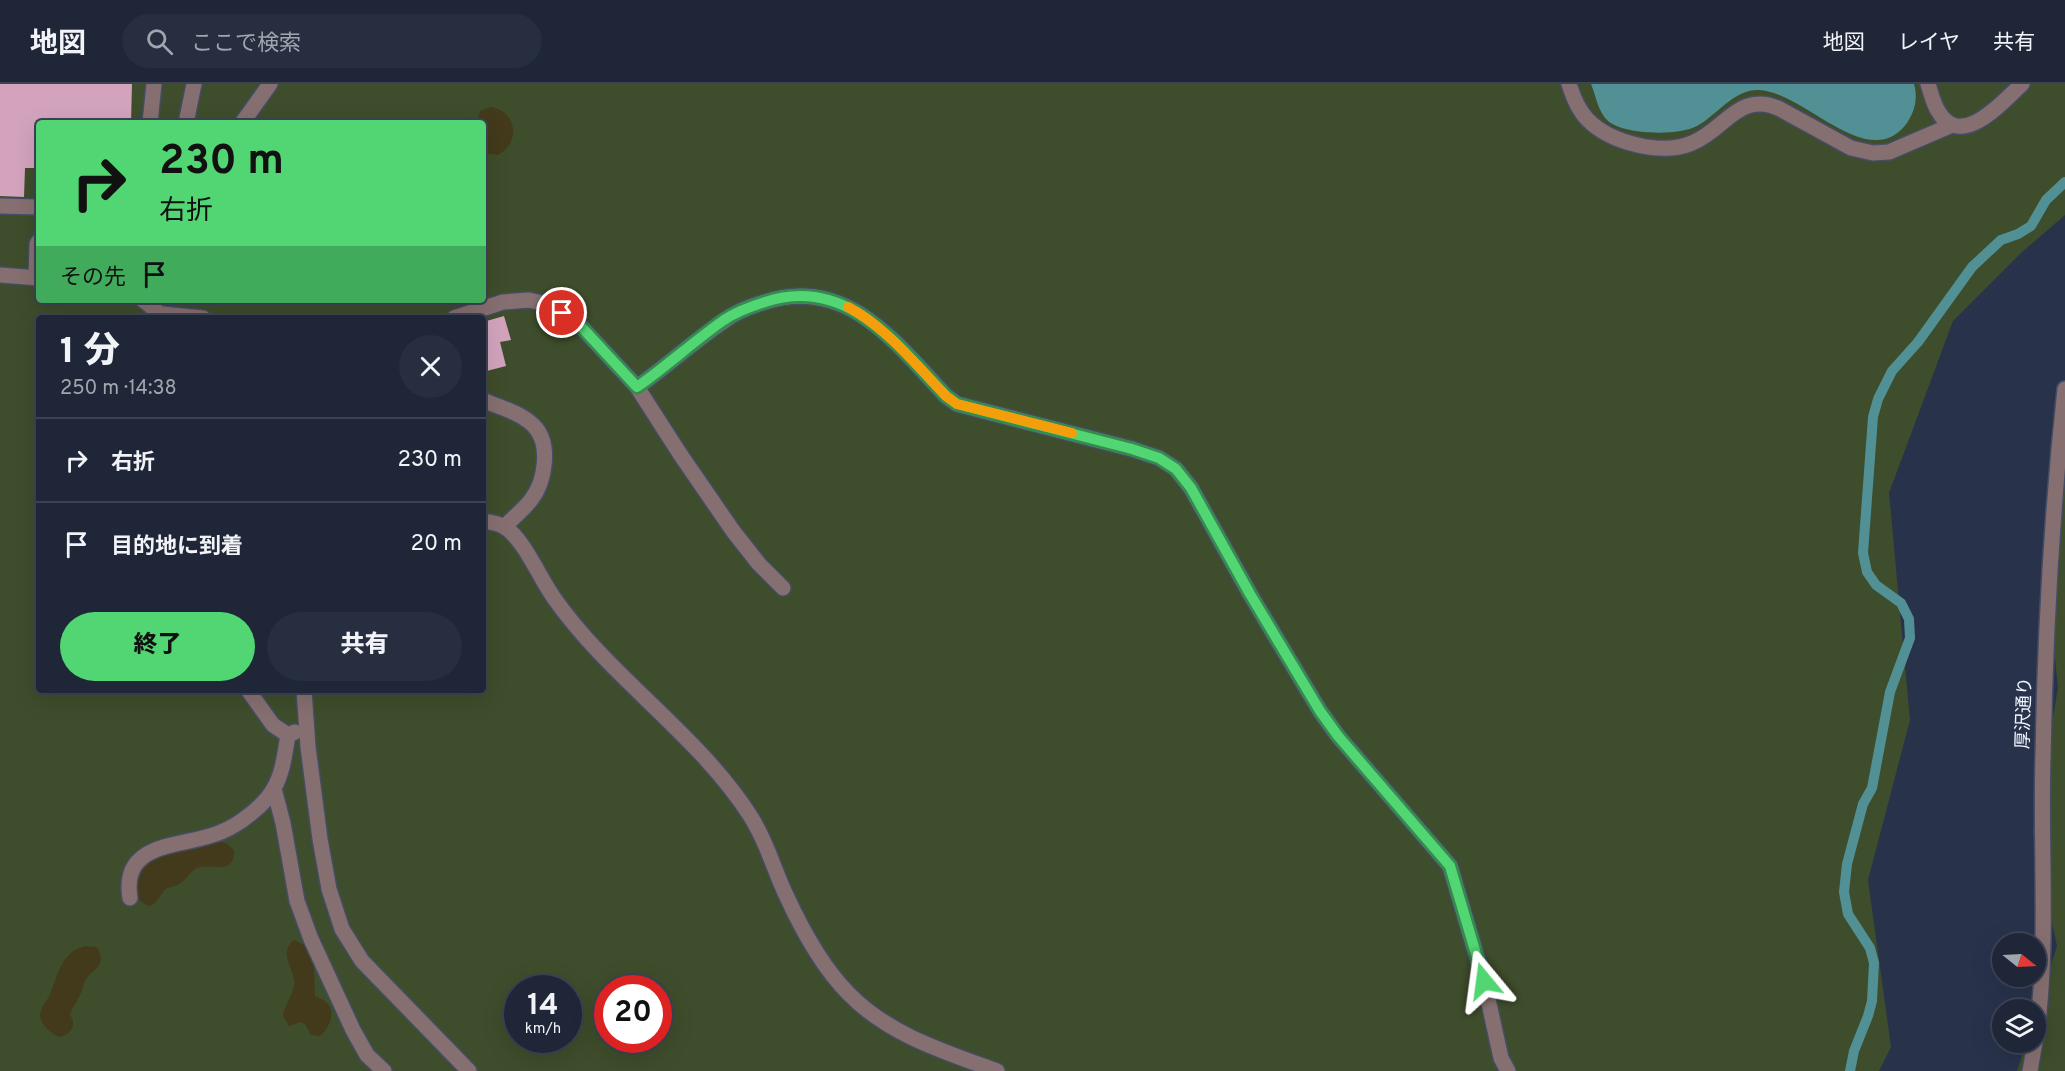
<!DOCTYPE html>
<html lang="ja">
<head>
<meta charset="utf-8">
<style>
	:root { --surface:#1e2638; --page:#262e40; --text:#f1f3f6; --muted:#a1a5ae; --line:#3c4353; --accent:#52d673 }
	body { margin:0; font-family:Overpass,"Noto Sans JP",sans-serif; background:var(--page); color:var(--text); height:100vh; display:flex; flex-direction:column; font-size:22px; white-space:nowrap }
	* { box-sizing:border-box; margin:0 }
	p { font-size:20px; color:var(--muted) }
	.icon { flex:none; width:33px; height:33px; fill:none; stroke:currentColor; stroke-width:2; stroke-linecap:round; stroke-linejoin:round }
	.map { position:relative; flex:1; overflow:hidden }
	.drawer { position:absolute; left:36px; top:231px; width:450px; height:378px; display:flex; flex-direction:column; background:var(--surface); border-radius:6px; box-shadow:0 6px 24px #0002,0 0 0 2px var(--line) }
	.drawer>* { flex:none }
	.banner { position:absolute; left:36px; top:36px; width:450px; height:183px; border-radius:6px; box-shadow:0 6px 24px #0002,0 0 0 2px var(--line); background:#52d673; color:#111; overflow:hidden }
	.needle { width:39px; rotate:108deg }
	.tools { position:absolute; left:1992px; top:849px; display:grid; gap:12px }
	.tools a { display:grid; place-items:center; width:54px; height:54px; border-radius:50%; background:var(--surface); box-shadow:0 6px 24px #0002,0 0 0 2px var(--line); font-size:30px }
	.speed { position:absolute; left:504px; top:891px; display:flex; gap:12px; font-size:30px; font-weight:700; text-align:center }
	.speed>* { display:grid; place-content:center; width:78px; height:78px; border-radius:50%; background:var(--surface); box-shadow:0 6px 24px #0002,0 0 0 2px var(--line); line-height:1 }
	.speed small { font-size:15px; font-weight:400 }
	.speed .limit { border:9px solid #d22; background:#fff; color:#111 }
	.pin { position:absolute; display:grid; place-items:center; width:51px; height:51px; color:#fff; margin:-26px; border:3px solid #fff; border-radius:50%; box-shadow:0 2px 6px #0007 }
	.me { position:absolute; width:66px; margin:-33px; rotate:344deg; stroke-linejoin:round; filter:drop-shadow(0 0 4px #0008) }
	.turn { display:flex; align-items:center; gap:21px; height:126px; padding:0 24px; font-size:27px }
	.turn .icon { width:78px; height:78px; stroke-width:2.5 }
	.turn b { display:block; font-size:42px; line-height:51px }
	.then { display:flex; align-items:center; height:57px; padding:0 24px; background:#0003; gap:12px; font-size:22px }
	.round { display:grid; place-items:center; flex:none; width:63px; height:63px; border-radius:32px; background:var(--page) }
	.summary { display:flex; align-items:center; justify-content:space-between; height:102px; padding:0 24px }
	h1 { font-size:36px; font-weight:800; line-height:45px }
	.action { display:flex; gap:12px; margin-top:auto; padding:12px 24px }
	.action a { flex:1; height:69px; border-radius:36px; background:var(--accent); color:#111; font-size:24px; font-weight:800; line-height:69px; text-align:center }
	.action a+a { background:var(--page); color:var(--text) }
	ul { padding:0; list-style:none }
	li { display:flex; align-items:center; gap:18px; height:84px; padding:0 24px; border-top:2px solid var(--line) }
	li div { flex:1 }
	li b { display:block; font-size:22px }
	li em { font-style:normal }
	header { display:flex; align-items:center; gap:36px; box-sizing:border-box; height:84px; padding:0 30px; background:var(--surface); border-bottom:2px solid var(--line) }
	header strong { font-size:28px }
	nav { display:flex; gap:33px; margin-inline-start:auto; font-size:21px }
	.search { width:420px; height:54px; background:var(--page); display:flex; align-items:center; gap:15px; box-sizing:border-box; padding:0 21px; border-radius:33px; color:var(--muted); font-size:22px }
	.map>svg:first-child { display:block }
	.green { fill:#3e4d2b; fill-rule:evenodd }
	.sand { fill:#423a1a }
	.water { fill:#519195 }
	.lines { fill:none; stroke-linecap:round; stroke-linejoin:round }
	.stream { stroke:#519195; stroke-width:10 }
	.building { fill:#d3a3bd }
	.service-casing { stroke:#444d64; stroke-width:18 }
	.minor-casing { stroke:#444d64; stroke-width:18 }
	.service { stroke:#866f70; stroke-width:15 }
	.minor { stroke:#866f70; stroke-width:15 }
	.route-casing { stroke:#358b4b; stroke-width:15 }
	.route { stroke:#52d673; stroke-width:10 }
	.slow { stroke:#f59e0b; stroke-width:10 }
	.labels { text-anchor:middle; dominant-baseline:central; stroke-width:6; stroke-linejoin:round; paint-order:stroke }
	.street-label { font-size:18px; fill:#f0f4fe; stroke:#28324b }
</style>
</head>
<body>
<header>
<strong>地図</strong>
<div class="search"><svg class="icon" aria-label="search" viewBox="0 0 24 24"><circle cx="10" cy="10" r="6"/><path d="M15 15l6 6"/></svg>ここで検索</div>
<nav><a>地図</a><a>レイヤ</a><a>共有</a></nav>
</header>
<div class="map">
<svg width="2065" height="987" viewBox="0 0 2065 987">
	<rect width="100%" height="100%" fill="#28324b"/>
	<g class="green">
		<path d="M 0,0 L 2065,0 L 2065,131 L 2021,169 L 1953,237 L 1889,409 L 1910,636 L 1868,796 L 1891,963 L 1879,987 L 0,987 ZM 39,39 L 483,39 L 483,216 L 39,216 ZM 39,234 L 483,234 L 483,606 L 39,606 ZM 518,904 L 568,904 L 568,956 L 518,956 ZM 608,904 L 658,904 L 658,956 L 608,956 Z"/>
		<path d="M 2065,374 L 2065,987 L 2017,987 L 2026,959 L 2036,958 L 2036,928 L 2057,862 L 2033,748 L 2058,604 L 2045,478 Z"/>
	</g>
	<g class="sand">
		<path d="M 491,23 C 517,27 521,59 498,71 L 483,69 L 483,39 L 477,39 L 480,27 Z"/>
		<path d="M 211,756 L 226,759 L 234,766 C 234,793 212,778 197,784 C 189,788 186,796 179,800 C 175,803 170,802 166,805 C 159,811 159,818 150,822 C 125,814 137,788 151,776 Z"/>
		<path d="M 294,856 L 304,861 L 314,881 L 315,912 C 319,914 326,917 328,920 C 336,930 328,946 320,952 L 311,951 L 305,940 L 301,938 L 289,942 L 283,932 C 284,919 296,909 294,896 C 292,882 279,868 294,856 Z"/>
		<path d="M 85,862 L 96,863 L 99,866 C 105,884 94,884 86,895 C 83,899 83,905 81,909 C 78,917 72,922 70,931 C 77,941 71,951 59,953 C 51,949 41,941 40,932 C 40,923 47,918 50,910 C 59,890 60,869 85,862 Z"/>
	</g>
	<path class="water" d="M 1591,0 L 1914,0 C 1918,14 1915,27 1907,39 C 1869,91 1805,8 1759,6 C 1734,5 1717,31 1697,42 C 1678,52 1625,51 1608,37 C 1598,28 1596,12 1591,0 Z"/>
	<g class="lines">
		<path class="stream" d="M 1850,987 L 1854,967 L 1868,932 L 1872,917 L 1874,879 L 1870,864 L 1848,830 L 1844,808 L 1847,780 L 1863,720 L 1872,704 L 1890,608 L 1910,554 L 1909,535 L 1901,519 L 1876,501 L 1867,488 L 1863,469 L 1873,333 L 1878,315 L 1892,287 L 1918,258 L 1972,183 L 2001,156 L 2018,150 L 2031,142 L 2046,116 L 2065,98"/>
	</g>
	<g class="building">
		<path d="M 0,0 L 132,0 L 131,39 L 39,39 L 39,84 L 25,84 L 24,113 L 0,112 Z"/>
		<path d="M 504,232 L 511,256 L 500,258 L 506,282 L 483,288 L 483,238 Z"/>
	</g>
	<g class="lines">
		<defs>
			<g id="service">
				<path d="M 1569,0 C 1573,13 1579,27 1588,36 C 1611,59 1662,72 1692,59 C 1725,46 1739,6 1780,25 L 1851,64 L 1873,69 L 1889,68 L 1952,41"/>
				<path d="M 1928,0 C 1931,9 1933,19 1938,27 C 1961,67 2002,18 2022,0"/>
				<path d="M 150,39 L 154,0"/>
				<path d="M 186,39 L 194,0"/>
				<path d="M 242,39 L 270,0"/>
				<path d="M 0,122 L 37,123"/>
				<path d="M 0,191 L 39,194"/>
				<path d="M 36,194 L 37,160 L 39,157"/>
				<path d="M 143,216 L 165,234"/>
				<path d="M 162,230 L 203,234"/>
				<path d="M 454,234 L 503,218 L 529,216 L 550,221 L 575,236 L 637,303 L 680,370 L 733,447 L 759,480 L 783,504"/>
				<path d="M 637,303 C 667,282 694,257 724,237 C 736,228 751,222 765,218 C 848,192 896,259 946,312 L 957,320 L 1132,365 L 1159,374 L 1176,385 L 1191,404 L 1250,510 L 1320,627 L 1338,652 L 1450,782 L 1484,897 L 1501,974 L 1508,987"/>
				<path d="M 483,316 C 500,324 520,328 533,341 C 552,359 545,398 531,416 C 523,426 513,434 504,443"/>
				<path d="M 483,437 C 490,438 498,439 505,443 C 525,457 539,493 554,514 C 610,594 699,651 751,733 C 768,760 773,784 786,811 C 802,846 822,883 849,910 C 889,951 945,968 997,987"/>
				<path d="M 248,606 L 273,641 L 288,651 L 295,648"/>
				<path d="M 304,606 L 308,663 L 320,755 L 329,805 L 342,845 L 362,877 L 469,987"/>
				<path d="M 274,705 L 283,739 L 297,817 L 311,855 L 353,946 L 367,971 L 384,987"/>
				<path d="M 130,814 C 120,755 185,764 221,748 C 239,741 265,721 274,704 C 283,689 285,668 288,651"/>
			</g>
			<g id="minor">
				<path d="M 2036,954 C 2049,861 2040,766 2043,673 C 2045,550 2052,427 2065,305"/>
				<path d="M 2030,987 L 2035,958"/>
			</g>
		</defs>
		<use href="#service" class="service-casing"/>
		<use href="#minor" class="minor-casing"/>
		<use href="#service" class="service"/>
		<use href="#minor" class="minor"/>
	</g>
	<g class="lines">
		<defs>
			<path id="route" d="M 562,229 L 575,236 L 637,303 C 667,282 694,257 724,236 C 736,228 752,222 765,218 C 847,191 896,260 946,312 L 957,320 L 1132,365 L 1159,374 L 1176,385 L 1191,404 L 1250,510 L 1320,627 L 1338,652 L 1450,782 L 1484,897"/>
		</defs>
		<use href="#route" class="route-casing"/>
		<use href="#route" class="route"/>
		<path class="slow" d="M 848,223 C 886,243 916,281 946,312 L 957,320 L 1072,349"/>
	</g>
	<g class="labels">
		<g class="street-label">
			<text transform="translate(2025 629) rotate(-88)">厚沢通り</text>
		</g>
	</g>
</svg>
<div class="tools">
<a><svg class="needle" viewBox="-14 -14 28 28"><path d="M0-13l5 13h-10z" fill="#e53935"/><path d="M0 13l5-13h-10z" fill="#a1a5ae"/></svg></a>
<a><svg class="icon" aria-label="layers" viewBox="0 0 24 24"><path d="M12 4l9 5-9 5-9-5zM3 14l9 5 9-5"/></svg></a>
</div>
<div class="speed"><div>14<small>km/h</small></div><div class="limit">20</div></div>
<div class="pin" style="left:562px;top:229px;background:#d93025"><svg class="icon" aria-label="arrive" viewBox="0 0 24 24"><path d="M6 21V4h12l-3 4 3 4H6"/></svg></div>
<svg class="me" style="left:1484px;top:897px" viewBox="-20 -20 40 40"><path d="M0-17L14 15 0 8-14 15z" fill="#52d673" stroke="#fff" stroke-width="4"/></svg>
<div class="banner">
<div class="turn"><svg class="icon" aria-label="right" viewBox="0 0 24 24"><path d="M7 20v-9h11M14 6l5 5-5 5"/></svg><div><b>230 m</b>右折</div></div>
<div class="then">その先<svg class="icon" aria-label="arrive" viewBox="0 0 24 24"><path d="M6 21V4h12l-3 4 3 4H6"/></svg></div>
</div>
<section class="drawer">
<div class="summary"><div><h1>1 分</h1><p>250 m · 14:38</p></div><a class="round"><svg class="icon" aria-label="close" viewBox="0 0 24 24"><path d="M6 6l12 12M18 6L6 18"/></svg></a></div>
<ul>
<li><svg class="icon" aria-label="right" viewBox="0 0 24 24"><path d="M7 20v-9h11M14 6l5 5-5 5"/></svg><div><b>右折</b></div><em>230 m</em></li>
<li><svg class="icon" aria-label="arrive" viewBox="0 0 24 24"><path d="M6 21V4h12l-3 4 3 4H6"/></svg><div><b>目的地に到着</b></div><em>20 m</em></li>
</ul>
<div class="action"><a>終了</a><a>共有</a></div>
</section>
</div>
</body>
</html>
